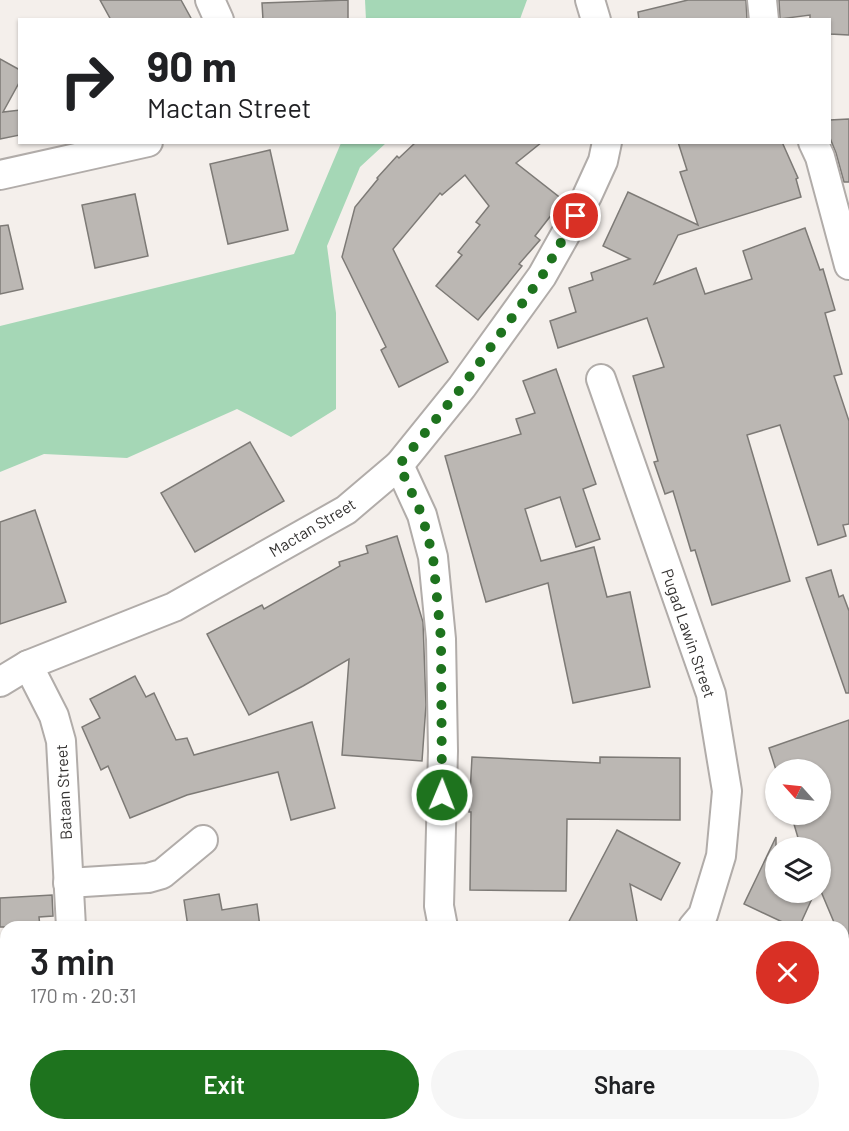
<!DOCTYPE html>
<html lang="en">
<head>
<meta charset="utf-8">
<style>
	:root { --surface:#fff; --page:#f6f6f6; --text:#202124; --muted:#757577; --accent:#1e731e }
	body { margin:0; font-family:Barlow,sans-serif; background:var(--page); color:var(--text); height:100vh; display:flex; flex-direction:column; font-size:22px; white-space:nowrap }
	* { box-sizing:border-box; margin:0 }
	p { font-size:20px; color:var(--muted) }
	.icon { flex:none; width:33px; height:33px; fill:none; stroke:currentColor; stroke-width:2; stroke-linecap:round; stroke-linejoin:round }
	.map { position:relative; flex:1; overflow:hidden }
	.sheet { position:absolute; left:0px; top:921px; width:849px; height:210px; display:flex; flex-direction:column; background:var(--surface); border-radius:18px 18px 0 0; box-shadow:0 2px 4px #0004 }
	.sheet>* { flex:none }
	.guide { position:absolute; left:18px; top:18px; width:813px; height:126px; border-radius:0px; box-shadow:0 2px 4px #0004; background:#fff; color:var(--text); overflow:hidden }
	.needle { width:39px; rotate:297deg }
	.buttons { position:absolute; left:765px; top:759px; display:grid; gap:12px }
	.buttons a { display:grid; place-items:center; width:66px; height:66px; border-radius:50%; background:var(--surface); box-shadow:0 2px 4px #0004; font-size:30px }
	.pin { position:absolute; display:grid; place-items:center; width:51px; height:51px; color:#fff; margin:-26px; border:3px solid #fff; border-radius:50%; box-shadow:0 2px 6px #0007 }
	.me { position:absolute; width:66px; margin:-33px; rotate:1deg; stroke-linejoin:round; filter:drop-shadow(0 0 4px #0008) }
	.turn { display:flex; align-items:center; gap:21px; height:126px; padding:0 30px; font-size:27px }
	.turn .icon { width:78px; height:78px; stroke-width:2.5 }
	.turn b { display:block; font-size:42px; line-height:51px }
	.round { display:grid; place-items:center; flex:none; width:63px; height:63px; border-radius:32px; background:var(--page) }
	.headline { display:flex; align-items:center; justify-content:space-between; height:102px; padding:0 30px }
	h1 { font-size:36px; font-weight:600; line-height:45px }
	.action { display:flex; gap:12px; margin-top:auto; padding:12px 30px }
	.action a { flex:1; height:69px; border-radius:36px; background:var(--accent); color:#fff; font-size:24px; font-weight:600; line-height:69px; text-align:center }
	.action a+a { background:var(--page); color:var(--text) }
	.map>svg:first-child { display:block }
	.green { fill:#a5d7b6 }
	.building { fill:#bbb7b3; stroke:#7d7a76; stroke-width:1.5 }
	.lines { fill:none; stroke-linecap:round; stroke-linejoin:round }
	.minor-casing { stroke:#b1aca9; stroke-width:32 }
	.minor { stroke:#fff; stroke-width:28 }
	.route { stroke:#1e731e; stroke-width:10; stroke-dasharray:0 18 }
	.labels { text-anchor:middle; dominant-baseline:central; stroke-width:4.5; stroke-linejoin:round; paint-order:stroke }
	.street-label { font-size:16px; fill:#343231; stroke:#fff }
</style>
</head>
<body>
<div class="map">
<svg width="849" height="1131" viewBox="0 0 849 1131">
	<rect width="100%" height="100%" fill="#f4efeb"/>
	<g class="green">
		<path d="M 365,0 L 527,0 L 520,19 L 366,20 Z"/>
		<path d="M 341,143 L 386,143 L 360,167 L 327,246 L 336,313 L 336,409 L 291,437 L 237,409 L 127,458 L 44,454 L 0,472 L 0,326 L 294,254 Z"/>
	</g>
	<g class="building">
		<path d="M 100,0 L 181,0 L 192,20 L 111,20 Z"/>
		<path d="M 348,0 L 348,20 L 263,20 L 262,3 Z"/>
		<path d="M 688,0 L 746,0 L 747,20 L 639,20 L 638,12 Z"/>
		<path d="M 779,0 L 849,0 L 849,35 L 830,34 L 830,20 L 810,20 L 810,15 L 780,19 Z"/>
		<path d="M 0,59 L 20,70 L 20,81 L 3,112 L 20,110 L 20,135 L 0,139 Z"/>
		<path d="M 849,119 L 849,182 L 844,182 L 836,153 L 830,138 L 830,120 Z"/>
		<path d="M 416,142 L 542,142 L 516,163 L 563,200 L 535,236 L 540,240 L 519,264 L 522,266 L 478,320 L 436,286 L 462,255 L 458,252 L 480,225 L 476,222 L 489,206 L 465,175 L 442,195 L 440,193 L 393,249 L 448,362 L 399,387 L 381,350 L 386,347 L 342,257 L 355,207 L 378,179 L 377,178 L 397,156 L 399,158 Z"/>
		<path d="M 678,142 L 782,142 L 798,178 L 796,179 L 801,197 L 678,235 L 654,284 L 696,268 L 705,294 L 752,279 L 743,251 L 805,228 L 820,270 L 823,269 L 835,310 L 825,313 L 842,374 L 834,376 L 849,421 L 849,524 L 843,525 L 846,536 L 818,545 L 780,425 L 747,435 L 790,581 L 712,605 L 695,550 L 691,551 L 673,491 L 665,494 L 654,462 L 658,461 L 633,376 L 664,367 L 647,318 L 558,348 L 550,321 L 576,312 L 569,288 L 593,280 L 591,273 L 630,259 L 603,246 L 628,192 L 698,225 L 680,172 L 687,170 Z"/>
		<path d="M 270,150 L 288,230 L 228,244 L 210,164 Z"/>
		<path d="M 135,194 L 148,256 L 95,268 L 82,205 Z"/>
		<path d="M 8,225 L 23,289 L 0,294 L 0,226 Z"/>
		<path d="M 556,369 L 596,484 L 583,489 L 600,539 L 576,547 L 560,497 L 525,509 L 541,561 L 594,547 L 607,597 L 630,592 L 650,687 L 573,703 L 548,583 L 486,602 L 445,456 L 521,434 L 516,419 L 535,413 L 523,381 Z"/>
		<path d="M 250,442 L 284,501 L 195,552 L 161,493 Z"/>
		<path d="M 35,510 L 66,602 L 0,624 L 0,522 Z"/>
		<path d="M 397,536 L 423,622 L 426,705 L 422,761 L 342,755 L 349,659 L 303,686 L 249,715 L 207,634 L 262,605 L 264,609 L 340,566 L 339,562 L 368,553 L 366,546 Z"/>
		<path d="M 831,570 L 839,597 L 843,595 L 849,611 L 849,693 L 846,693 L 806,578 Z"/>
		<path d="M 135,676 L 146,697 L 154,693 L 176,740 L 187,738 L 194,755 L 312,722 L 335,808 L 291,820 L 278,772 L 187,795 L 130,818 L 108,766 L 101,770 L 82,727 L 100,718 L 90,699 Z"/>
		<path d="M 849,720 L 849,957 L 848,957 L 843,944 L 843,927 L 836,927 L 820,889 L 820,848 L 801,848 L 791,814 L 820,814 L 820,770 L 776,770 L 769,748 Z"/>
		<path d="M 472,757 L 600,763 L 600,757 L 680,758 L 680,820 L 567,819 L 566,891 L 470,890 L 471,812 L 469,812 Z"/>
		<path d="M 617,830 L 680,863 L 661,900 L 630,884 L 638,927 L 566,927 Z"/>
		<path d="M 776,837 L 776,892 L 815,892 L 799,927 L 793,927 L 744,904 Z"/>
		<path d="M 219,894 L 222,910 L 257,904 L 260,927 L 188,927 L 184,900 Z"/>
		<path d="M 52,895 L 53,916 L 39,917 L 40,927 L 0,927 L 0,898 Z"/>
	</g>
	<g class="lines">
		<defs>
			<g id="minor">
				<path d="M 210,0 L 219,20"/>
				<path d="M 590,0 L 596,20"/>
				<path d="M 762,0 L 764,20"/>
				<path d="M 813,142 L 820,157 L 849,265"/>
				<path d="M 0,175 L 148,142"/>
				<path d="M 601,379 L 711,694 L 727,791 L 721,856 L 703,915 L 693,927"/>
				<path d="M 399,465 L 422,515 L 433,557 L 441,639 L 443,751 L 439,906 L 443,927"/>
				<path d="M 28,665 L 54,716 L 61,741 L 71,927"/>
				<path d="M 0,682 L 28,665 L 174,607 L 346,510 L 399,465 L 462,387 L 542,276 L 587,196 L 603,161 L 607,142"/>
				<path d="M 68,883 L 148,878 L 162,874 L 203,840"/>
				<path d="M 843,1052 L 849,1073"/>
				<path d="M 113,1125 L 116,1131"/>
				<path d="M 477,1125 L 478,1131"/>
				<path d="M 163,1131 L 174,1125"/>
			</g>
		</defs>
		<use href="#minor" class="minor-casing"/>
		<use href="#minor" class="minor"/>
	</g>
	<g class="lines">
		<path class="route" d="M 442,795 L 441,639 L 433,557 L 422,515 L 399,465 L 462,387 L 542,276 L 576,216"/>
	</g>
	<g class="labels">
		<g class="street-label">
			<text transform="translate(312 527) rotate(-31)">Mactan Street</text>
			<text transform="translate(689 633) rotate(71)">Pugad Lawin Street</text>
			<text transform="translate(63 792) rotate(-93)">Bataan Street</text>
		</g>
	</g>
</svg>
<div class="buttons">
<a><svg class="needle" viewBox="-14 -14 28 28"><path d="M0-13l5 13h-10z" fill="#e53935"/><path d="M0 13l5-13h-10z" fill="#757577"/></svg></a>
<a><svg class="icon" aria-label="layers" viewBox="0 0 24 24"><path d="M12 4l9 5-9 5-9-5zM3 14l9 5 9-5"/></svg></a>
</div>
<div class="pin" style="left:576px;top:216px;background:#d93025"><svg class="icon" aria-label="arrive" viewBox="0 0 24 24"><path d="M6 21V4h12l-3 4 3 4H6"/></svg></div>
<svg class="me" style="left:442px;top:795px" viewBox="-20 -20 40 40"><circle r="17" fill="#1e731e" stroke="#fff" stroke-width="3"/><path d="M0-11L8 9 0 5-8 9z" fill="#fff"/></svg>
<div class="guide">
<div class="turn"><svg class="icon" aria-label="right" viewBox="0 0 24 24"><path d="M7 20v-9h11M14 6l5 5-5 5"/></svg><div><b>90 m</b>Mactan Street</div></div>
</div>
<section class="sheet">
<div class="headline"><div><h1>3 min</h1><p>170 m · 20:31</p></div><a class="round" style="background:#d93025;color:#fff"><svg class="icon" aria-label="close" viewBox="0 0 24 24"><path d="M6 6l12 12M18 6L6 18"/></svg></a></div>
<div class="action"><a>Exit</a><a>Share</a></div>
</section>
</div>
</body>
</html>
